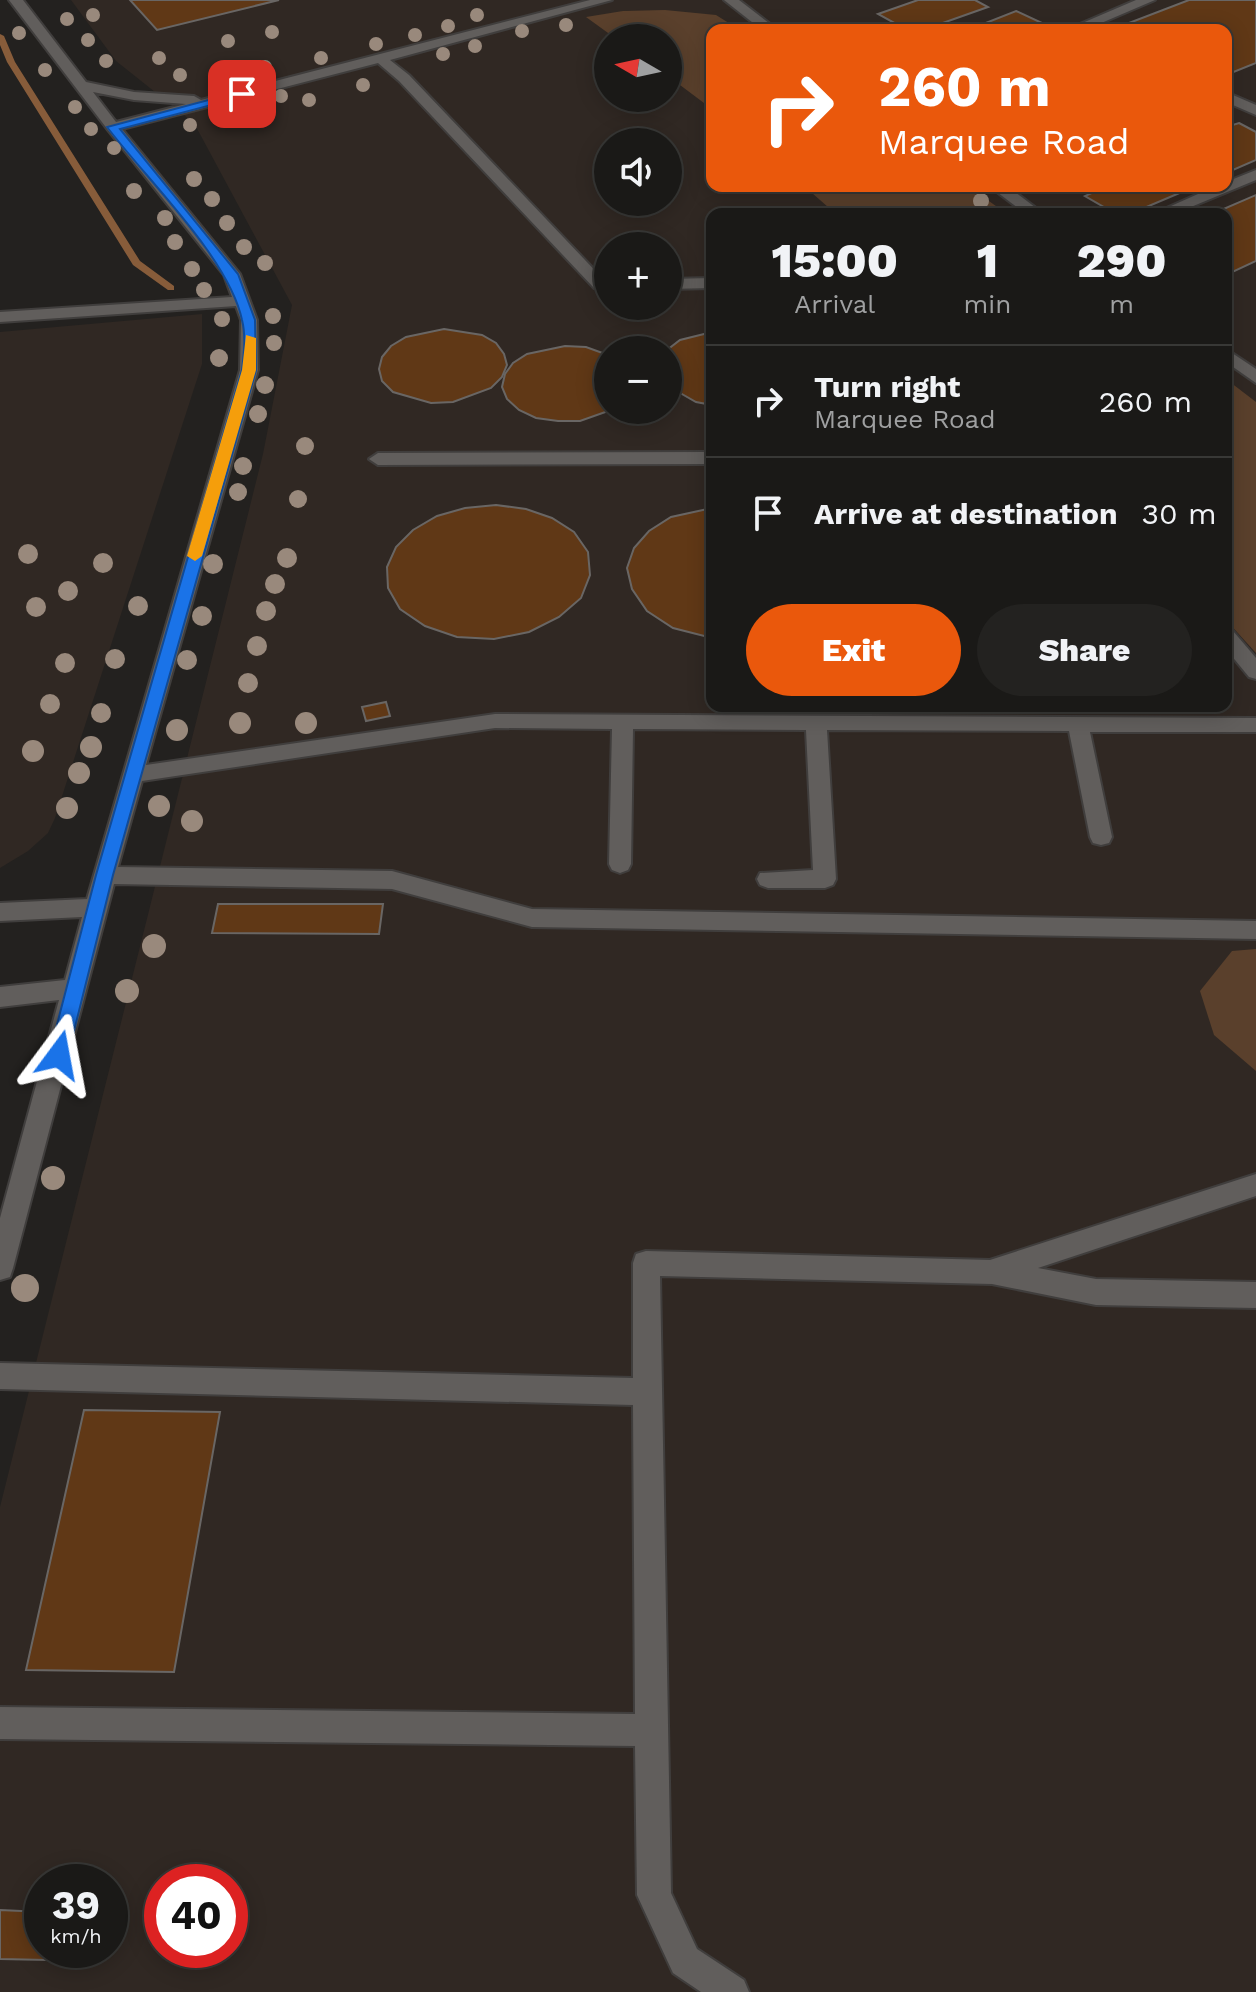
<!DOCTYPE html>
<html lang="en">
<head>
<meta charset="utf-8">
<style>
	:root { --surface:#1a1917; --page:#232220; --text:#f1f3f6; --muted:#9fa0a1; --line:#383836; --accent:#ea580c }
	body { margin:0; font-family:"Work Sans",sans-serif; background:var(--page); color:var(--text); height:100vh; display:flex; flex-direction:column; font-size:30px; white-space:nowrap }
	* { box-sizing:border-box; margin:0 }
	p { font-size:26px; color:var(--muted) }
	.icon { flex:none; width:44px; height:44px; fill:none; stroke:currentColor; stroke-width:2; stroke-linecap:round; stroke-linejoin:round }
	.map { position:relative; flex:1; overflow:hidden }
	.panel { position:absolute; left:706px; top:208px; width:526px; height:504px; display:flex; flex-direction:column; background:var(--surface); border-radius:16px; box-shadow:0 4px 20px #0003,0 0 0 2px var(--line) }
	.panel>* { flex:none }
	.top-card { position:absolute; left:706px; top:24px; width:526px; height:168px; border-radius:16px; box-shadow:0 4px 20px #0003,0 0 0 2px var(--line); background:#ea580c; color:#fff; overflow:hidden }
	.needle { width:52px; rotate:279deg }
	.tools { position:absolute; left:594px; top:24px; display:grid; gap:16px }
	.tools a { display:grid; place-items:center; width:88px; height:88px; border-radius:50%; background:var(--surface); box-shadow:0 4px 20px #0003,0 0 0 2px var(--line); font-size:40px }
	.speed { position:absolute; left:24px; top:1864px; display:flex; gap:16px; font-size:40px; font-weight:700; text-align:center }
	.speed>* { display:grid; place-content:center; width:104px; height:104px; border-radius:50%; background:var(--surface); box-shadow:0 4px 20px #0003,0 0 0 2px var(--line); line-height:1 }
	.speed small { font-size:20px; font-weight:400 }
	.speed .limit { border:12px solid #d22; background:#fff; color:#111 }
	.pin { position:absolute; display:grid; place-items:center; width:68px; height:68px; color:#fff; margin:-34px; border-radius:16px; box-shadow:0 4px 12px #0006 }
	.me { position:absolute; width:88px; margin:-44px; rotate:13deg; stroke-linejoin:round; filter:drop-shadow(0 0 6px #0008) }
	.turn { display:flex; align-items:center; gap:28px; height:168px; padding:0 40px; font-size:36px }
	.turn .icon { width:104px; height:104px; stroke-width:2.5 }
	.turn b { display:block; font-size:56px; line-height:68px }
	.eta { display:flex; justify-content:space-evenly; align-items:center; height:136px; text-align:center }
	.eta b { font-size:48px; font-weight:800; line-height:56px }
	.primary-button { display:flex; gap:16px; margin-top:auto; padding:16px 40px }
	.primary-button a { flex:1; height:92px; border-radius:48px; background:var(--accent); color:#fff; font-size:32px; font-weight:800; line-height:92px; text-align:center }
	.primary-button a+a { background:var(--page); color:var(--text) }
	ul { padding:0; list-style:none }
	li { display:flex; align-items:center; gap:24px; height:112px; padding:0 40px; border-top:2px solid var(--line) }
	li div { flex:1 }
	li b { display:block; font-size:30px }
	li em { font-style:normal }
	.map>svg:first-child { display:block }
	.built { fill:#302823; fill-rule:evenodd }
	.green { fill:#5a402c }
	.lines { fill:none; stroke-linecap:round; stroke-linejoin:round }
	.stream { fill:#875c3a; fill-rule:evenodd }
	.building { fill:#603816; stroke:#696664; stroke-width:2 }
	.minor-casing { stroke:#403e3d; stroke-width:4 }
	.minor { fill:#615e5c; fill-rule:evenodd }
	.tree { fill:#99897c }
	.route { fill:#1a73e8; stroke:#114b97; stroke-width:2 }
	.slow { fill:#f59e0b }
</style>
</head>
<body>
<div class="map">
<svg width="1256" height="1992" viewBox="0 0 1256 1992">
	<rect width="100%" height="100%" fill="#23211f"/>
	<g class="built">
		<path d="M 71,0 L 1256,0 L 1256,1992 L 0,1992 L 0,1507 L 263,454 L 292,305 L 194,123 L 116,61 ZM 712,30 L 1226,30 L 1226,186 L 712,186 ZM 608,38 L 668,38 L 668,98 L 608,98 ZM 608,142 L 668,142 L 668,202 L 608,202 ZM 712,214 L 1226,214 L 1226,706 L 712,706 ZM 608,246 L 668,246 L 668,306 L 608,306 ZM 608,350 L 668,350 L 668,410 L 608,410 ZM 42,1882 L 110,1882 L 110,1950 L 42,1950 ZM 162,1882 L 230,1882 L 230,1950 L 162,1950 Z"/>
		<path d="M 202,314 L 202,364 L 55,818 L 48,833 L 28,851 L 0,868 L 0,332 Z"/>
	</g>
	<g class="green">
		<path d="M 665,10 L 716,15 L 740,30 L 712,30 L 712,109 L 668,76 L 668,38 L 615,38 L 586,17 L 623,11 Z"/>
		<path d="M 804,186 L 968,186 L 1007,214 L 836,214 Z"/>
		<path d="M 1226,379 L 1256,402 L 1256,653 L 1226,620 Z"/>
		<path d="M 1256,949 L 1256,1071 L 1214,1035 L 1200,991 L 1232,951 Z"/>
	</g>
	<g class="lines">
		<path class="stream" d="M 0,34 L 4,36 L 15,62 L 140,261 L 174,286 L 174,290 L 168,290 L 133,265 L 7,62 L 0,45 Z"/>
	</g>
	<g class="building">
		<path d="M 130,0 L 279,0 L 157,30 Z"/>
		<path d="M 918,0 L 975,0 L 988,7 L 923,30 L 907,30 L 878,14 Z"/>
		<path d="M 1189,0 L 1256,0 L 1256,63 L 1226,75 L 1226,30 L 1116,28 Z"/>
		<path d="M 1016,11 L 1042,23 L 1026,30 L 968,30 Z"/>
		<path d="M 1239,123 L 1256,132 L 1256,160 L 1226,173 L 1226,127 Z"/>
		<path d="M 1102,186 L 1196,186 L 1130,214 L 1116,214 L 1085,196 L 1105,187 Z"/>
		<path d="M 1256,195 L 1256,261 L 1226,275 L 1226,214 L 1212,214 Z"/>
		<path d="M 444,329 L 482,335 L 496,343 L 504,354 L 507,365 L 502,377 L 491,388 L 453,402 L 431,403 L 393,392 L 382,381 L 379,369 L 382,357 L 391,346 L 406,337 Z"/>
		<path d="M 712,332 L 712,405 L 696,402 L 668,386 L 667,350 L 680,340 Z"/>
		<path d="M 565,346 L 586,347 L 608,355 L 608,410 L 611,410 L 580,421 L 558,421 L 536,418 L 519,410 L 507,399 L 502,387 L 505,374 L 513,363 L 527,354 Z"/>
		<path d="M 496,505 L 526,509 L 552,518 L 574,532 L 588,552 L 590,575 L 581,598 L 559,617 L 529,632 L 494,639 L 457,637 L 425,626 L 400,609 L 388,588 L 387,567 L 396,547 L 413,530 L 437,516 L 465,508 Z"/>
		<path d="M 712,508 L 712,638 L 673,628 L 647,611 L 632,589 L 627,568 L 634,548 L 649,531 L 671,517 Z"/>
		<path d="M 386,702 L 390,716 L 366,721 L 362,707 Z"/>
		<path d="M 218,904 L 383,904 L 379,934 L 212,933 Z"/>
		<path d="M 84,1410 L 220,1412 L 174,1672 L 26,1670 Z"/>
		<path d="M 0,1910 L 42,1912 L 42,1950 L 50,1950 L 48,1960 L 0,1959 Z"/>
	</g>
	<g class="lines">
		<defs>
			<g id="minor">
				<path d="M 9,0 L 23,0 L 86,82 L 134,92 L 194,96 L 201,100 L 590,0 L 612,0 L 390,60 L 409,75 L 604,280 L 608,280 L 608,290 L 594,288 L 399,81 L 378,63 L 122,129 L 240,274 L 257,320 L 258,370 L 146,765 L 495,714 L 1256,718 L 1256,732 L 1090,732 L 1112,837 L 1109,843 L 1101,845 L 1093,843 L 1090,837 L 1069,731 L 827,730 L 836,879 L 833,885 L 825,888 L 768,888 L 760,885 L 757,879 L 760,873 L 813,870 L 806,730 L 633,729 L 631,864 L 628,870 L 620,873 L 612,870 L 609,864 L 612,729 L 495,728 L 142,781 L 118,867 L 392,871 L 532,909 L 1256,921 L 1256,939 L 532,927 L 392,889 L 114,884 L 13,1268 L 10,1277 L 0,1280 L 0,1218 L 59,1000 L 0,1007 L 0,987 L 65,980 L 82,917 L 0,921 L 0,903 L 87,899 L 240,370 L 241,320 L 236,306 L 0,322 L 0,312 L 232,297 L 224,275 L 108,130 ZM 93,92 L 134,100 L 186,104 L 116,122 Z"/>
				<path d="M 724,0 L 739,0 L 778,30 L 762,30 Z"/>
				<path d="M 1136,0 L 1155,0 L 1085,30 L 1066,30 Z"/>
				<path d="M 1226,92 L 1256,105 L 1256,115 L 1226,102 Z"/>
				<path d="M 1256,170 L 1256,180 L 1174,214 L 1153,214 L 1216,186 L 1226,186 L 1226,182 Z"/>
				<path d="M 989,186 L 1007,186 L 1044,214 L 1026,214 Z"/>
				<path d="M 712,278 L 712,288 L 668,289 L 668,279 Z"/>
				<path d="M 1226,349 L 1256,369 L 1256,383 L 1226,362 Z"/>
				<path d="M 712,452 L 712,464 L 378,465 L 369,459 L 378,453 Z"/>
				<path d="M 1226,629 L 1233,631 L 1256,658 L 1256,679 L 1249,677 L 1226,649 Z"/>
				<path d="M 1256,1174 L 1256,1196 L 1038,1268 L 1096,1279 L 1256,1282 L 1256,1308 L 1096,1305 L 992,1284 L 660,1276 L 671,1893 L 697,1949 L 744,1980 L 749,1992 L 701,1992 L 673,1973 L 637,1895 L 635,1746 L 0,1739 L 0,1707 L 635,1714 L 633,1405 L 0,1389 L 0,1363 L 633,1378 L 633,1263 L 636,1254 L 646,1251 L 990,1260 Z"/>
			</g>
		</defs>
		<use href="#minor" class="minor-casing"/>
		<use href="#minor" class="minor"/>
	</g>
	<g class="tree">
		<circle cx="93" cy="15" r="7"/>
		<circle cx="477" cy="15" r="7"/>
		<circle cx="67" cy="19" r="7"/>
		<circle cx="566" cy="25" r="7"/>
		<circle cx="448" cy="26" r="7"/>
		<circle cx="522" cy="31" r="7"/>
		<circle cx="272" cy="32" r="7"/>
		<circle cx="19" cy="33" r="7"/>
		<circle cx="415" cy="35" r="7"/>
		<circle cx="88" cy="40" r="7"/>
		<circle cx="228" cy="41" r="7"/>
		<circle cx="376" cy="44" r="7"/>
		<circle cx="475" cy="46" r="7"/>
		<circle cx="443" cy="54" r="7"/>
		<circle cx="159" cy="58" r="7"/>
		<circle cx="321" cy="58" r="7"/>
		<circle cx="106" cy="61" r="7"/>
		<circle cx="265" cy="67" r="7"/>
		<circle cx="45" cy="70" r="7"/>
		<circle cx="180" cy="75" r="7"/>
		<circle cx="230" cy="78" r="7"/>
		<circle cx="363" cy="85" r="7"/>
		<circle cx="281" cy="96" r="7"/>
		<circle cx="309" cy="100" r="7"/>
		<circle cx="258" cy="106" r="7"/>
		<circle cx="75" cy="107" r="7"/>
		<circle cx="227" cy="117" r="7"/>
		<circle cx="190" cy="125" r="7"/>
		<circle cx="91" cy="129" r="7"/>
		<circle cx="114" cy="148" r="7"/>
		<circle cx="194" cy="179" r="8"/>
		<circle cx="134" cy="191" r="8"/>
		<circle cx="212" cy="199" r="8"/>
		<circle cx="981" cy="201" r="8"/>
		<circle cx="165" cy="218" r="8"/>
		<circle cx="227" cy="223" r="8"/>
		<circle cx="175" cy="242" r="8"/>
		<circle cx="244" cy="247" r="8"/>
		<circle cx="265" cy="263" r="8"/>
		<circle cx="192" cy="269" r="8"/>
		<circle cx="204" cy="290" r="8"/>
		<circle cx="273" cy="316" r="8"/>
		<circle cx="222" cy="319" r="8"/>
		<circle cx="274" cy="343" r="8"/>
		<circle cx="219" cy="358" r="9"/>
		<circle cx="265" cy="385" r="9"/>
		<circle cx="258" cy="414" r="9"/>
		<circle cx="305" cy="446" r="9"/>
		<circle cx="243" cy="466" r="9"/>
		<circle cx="238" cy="492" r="9"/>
		<circle cx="298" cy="499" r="9"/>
		<circle cx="28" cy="554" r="10"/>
		<circle cx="287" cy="558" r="10"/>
		<circle cx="103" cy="563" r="10"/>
		<circle cx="213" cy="564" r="10"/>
		<circle cx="275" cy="584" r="10"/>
		<circle cx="68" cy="591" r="10"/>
		<circle cx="138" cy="606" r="10"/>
		<circle cx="36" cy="607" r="10"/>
		<circle cx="266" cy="611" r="10"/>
		<circle cx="202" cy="616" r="10"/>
		<circle cx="257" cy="646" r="10"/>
		<circle cx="115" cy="659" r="10"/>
		<circle cx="187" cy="660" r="10"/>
		<circle cx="65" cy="663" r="10"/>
		<circle cx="248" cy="683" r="10"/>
		<circle cx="50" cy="704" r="10"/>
		<circle cx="101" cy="713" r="10"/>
		<circle cx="240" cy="723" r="11"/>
		<circle cx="306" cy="723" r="11"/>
		<circle cx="177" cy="730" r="11"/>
		<circle cx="91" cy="747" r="11"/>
		<circle cx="33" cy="751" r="11"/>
		<circle cx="79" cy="773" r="11"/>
		<circle cx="159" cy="806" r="11"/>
		<circle cx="67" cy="808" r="11"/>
		<circle cx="192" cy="821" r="11"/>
		<circle cx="154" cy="946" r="12"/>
		<circle cx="127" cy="991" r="12"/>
		<circle cx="53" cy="1178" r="12"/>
		<circle cx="25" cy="1288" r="14"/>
	</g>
	<path class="route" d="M 242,91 L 247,94 L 246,96 L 120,129 L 238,274 L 255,320 L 256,370 L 113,875 L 68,1055 L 65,1061 L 52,1061 L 49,1055 L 96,875 L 242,370 C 244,354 246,336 242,320 C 229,258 147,180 107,127 Z"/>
	<path class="slow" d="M 246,335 L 256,338 L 256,370 L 202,556 L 195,561 L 187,556 L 242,370 Z"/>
</svg>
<div class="tools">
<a><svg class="needle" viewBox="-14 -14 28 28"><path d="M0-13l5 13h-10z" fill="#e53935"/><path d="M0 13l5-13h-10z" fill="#9fa0a1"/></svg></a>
<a><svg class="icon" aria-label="sound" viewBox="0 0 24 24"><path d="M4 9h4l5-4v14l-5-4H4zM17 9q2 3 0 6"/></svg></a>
<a>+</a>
<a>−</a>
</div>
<div class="speed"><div>39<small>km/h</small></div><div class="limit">40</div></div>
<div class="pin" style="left:242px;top:94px;background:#d93025"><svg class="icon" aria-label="arrive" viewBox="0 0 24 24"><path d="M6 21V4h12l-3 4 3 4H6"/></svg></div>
<svg class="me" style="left:59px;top:1055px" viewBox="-20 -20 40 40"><path d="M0-17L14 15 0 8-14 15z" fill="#1a73e8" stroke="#fff" stroke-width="4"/></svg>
<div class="top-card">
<div class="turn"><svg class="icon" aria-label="right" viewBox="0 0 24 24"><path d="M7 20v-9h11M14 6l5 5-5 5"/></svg><div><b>260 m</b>Marquee Road</div></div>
</div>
<section class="panel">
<div class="eta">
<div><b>15:00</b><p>Arrival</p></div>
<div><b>1</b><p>min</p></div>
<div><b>290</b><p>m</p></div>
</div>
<ul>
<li><svg class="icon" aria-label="right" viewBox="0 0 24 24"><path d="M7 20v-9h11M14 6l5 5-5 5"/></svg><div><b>Turn right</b><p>Marquee Road</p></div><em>260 m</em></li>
<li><svg class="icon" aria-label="arrive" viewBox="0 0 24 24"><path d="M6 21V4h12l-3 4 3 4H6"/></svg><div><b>Arrive at destination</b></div><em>30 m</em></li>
</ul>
<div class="primary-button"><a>Exit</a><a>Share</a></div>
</section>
</div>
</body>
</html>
